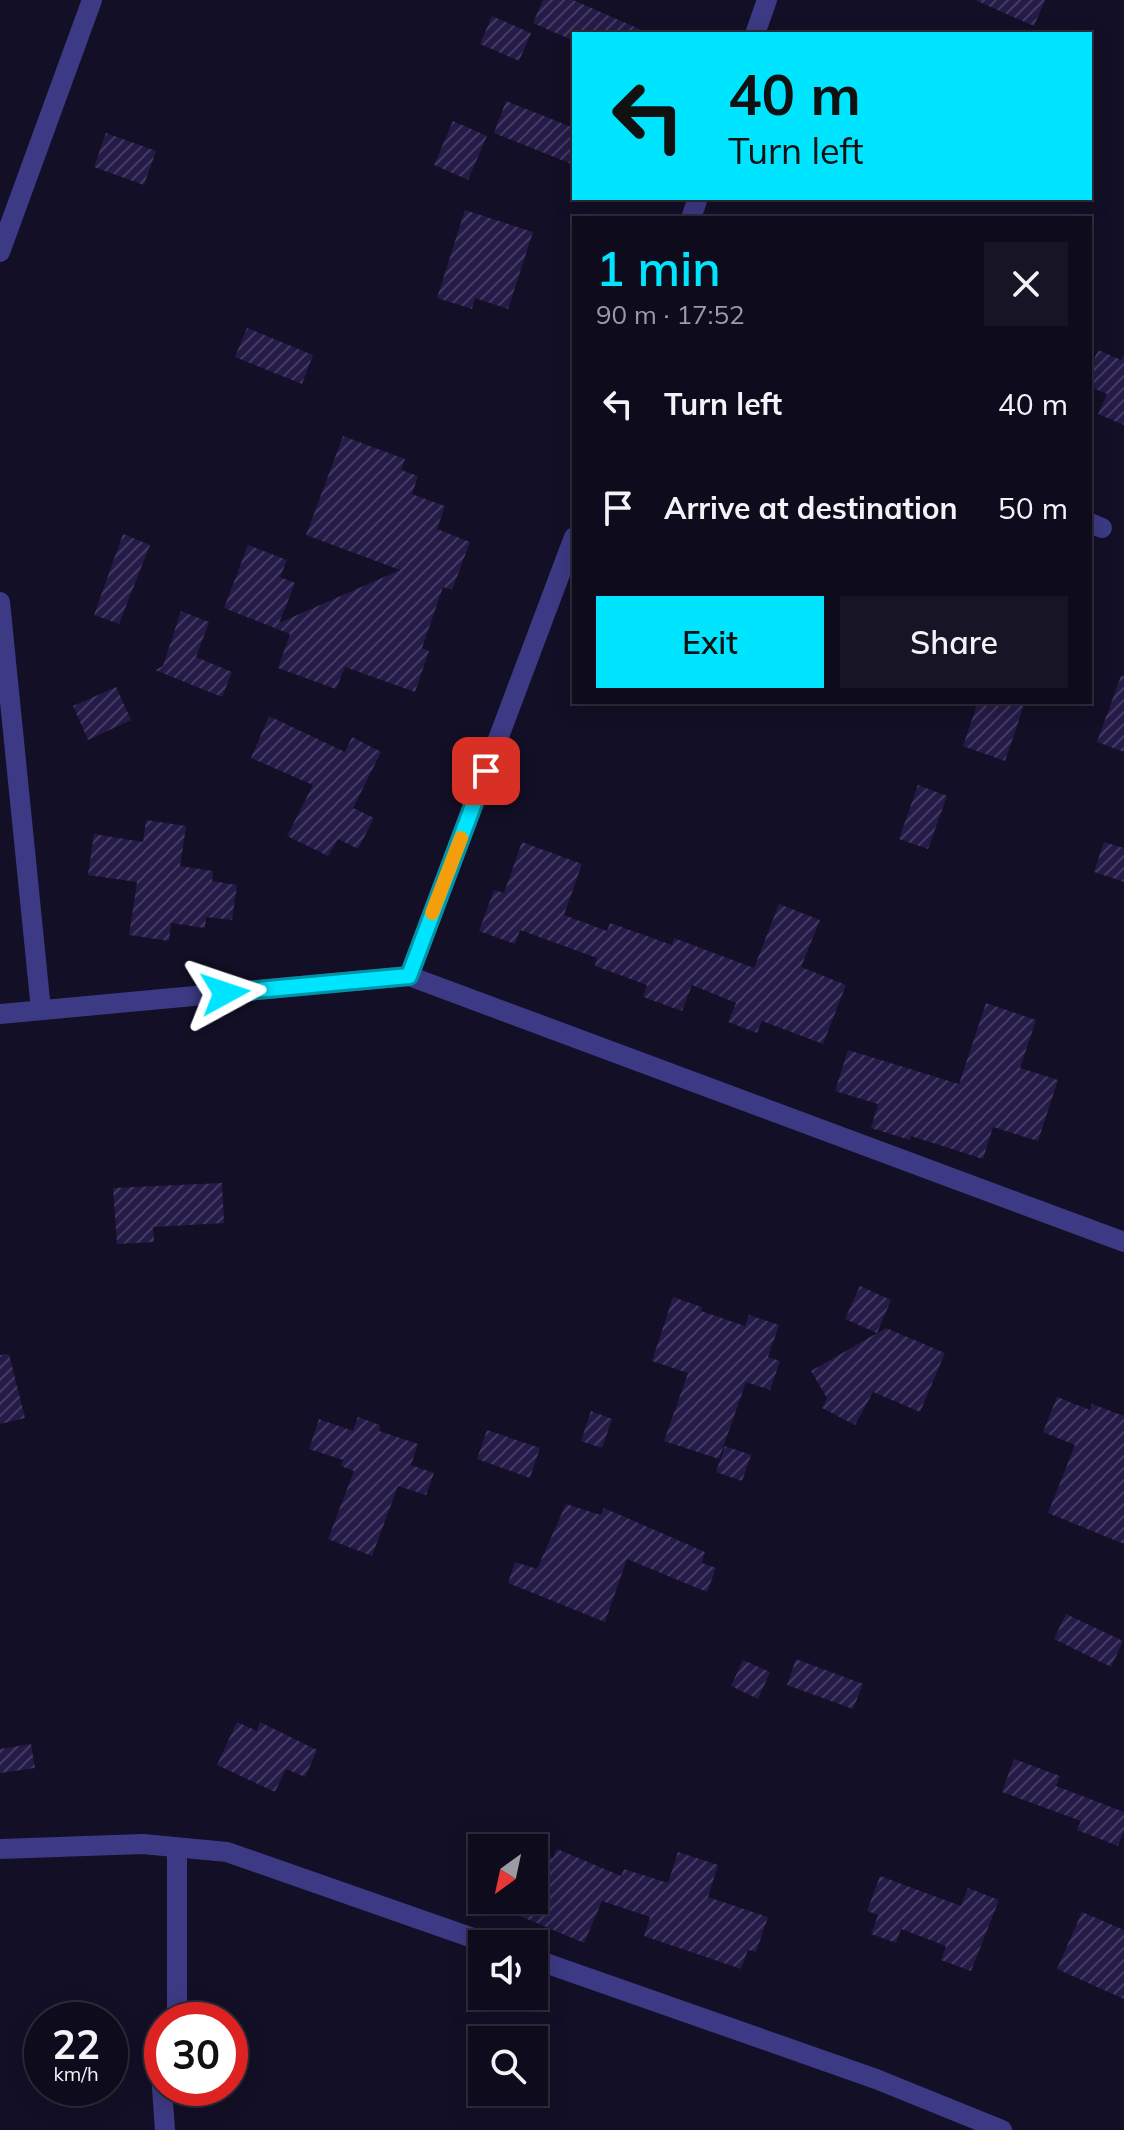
<!DOCTYPE html>
<html lang="en">
<head>
<meta charset="utf-8">
<style>
	:root { --surface:#0e0b1c; --page:#171425; --text:#f1f3f6; --muted:#9b9ba3; --line:#2e2b3b; --accent:#00e5ff }
	body { margin:0; font-family:Mulish,sans-serif; background:var(--page); color:var(--text); height:100vh; display:flex; flex-direction:column; font-size:30px; white-space:nowrap }
	* { box-sizing:border-box; margin:0 }
	p { font-size:26px; color:var(--muted) }
	.icon { flex:none; width:44px; height:44px; fill:none; stroke:currentColor; stroke-width:2; stroke-linecap:round; stroke-linejoin:round }
	.map { position:relative; flex:1; overflow:hidden }
	.panel { position:absolute; left:572px; top:216px; width:520px; height:488px; display:flex; flex-direction:column; background:var(--surface); border-radius:0px; box-shadow:0 4px 20px #0003,0 0 0 2px var(--line) }
	.panel>* { flex:none }
	.hud { position:absolute; left:572px; top:32px; width:520px; height:168px; border-radius:0px; box-shadow:0 4px 20px #0003,0 0 0 2px var(--line); background:#00e5ff; color:#111; overflow:hidden }
	.needle { width:52px; rotate:213deg }
	.controls { position:absolute; left:468px; top:1834px; display:grid; gap:16px }
	.controls a { display:grid; place-items:center; width:80px; height:80px; border-radius:0px; background:var(--surface); box-shadow:0 4px 20px #0003,0 0 0 2px var(--line); font-size:40px }
	.speed { position:absolute; left:24px; top:2002px; display:flex; gap:16px; font-size:40px; font-weight:700; text-align:center }
	.speed>* { display:grid; place-content:center; width:104px; height:104px; border-radius:50%; background:var(--surface); box-shadow:0 4px 20px #0003,0 0 0 2px var(--line); line-height:1 }
	.speed small { font-size:20px; font-weight:400 }
	.speed .limit { border:12px solid #d22; background:#fff; color:#111 }
	.pin { position:absolute; display:grid; place-items:center; width:68px; height:68px; color:#fff; margin:-34px; border-radius:16px; box-shadow:0 4px 12px #0006 }
	.me { position:absolute; width:88px; margin:-44px; rotate:85deg; stroke-linejoin:round; filter:drop-shadow(0 0 6px #0008) }
	.turn { display:flex; align-items:center; gap:28px; height:168px; padding:0 24px; font-size:36px }
	.turn .icon { width:104px; height:104px; stroke-width:2.5 }
	.turn b { display:block; font-size:56px; line-height:68px }
	.round { display:grid; place-items:center; flex:none; width:84px; height:84px; border-radius:0px; background:var(--page) }
	.overview { display:flex; align-items:center; justify-content:space-between; height:136px; padding:0 24px }
	h1 { font-size:48px; font-weight:600; line-height:60px; color:var(--accent) }
	.primary-button { display:flex; gap:16px; margin-top:auto; padding:16px 24px }
	.primary-button a { flex:1; height:92px; border-radius:0px; background:var(--accent); color:#111; font-size:32px; font-weight:600; line-height:92px; text-align:center }
	.primary-button a+a { background:var(--page); color:var(--text) }
	ul { padding:0; list-style:none }
	li { display:flex; align-items:center; gap:24px; height:104px; padding:0 24px }
	li div { flex:1 }
	li b { display:block; font-size:30px }
	li em { font-style:normal }
	.map>svg:first-child { display:block }
	.building { fill:url(#building-hatch) }
	.lines { fill:none; stroke-linecap:round; stroke-linejoin:round }
	.minor { stroke:#3d3a85; stroke-width:20 }
	.route-casing { stroke:#0095a6; stroke-width:20 }
	.route { stroke:#00e5ff; stroke-width:14 }
	.slow { stroke:#f59e0b; stroke-width:14 }
</style>
</head>
<body>
<div class="map">
<svg width="1124" height="2130" viewBox="0 0 1124 2130">
	<defs>
		<pattern id="building-hatch" width="6" height="6" patternUnits="userSpaceOnUse" patternTransform="scale(2)"><rect width="6" height="6" fill="#241b47"/><path d="M-1 1l2-2M0 6l6-6M5 7l2-2" fill="none" stroke="#433b63"/></pattern>
	</defs>
	<rect width="100%" height="100%" fill="#130f26"/>
	<g class="building">
		<path d="M 543,0 L 573,0 L 651,34 L 574,34 L 574,41 L 533,23 Z"/>
		<path d="M 975,0 L 1045,0 L 1034,26 Z"/>
		<path d="M 492,16 L 531,33 L 519,61 L 480,44 Z"/>
		<path d="M 506,101 L 574,128 L 574,165 L 494,133 Z"/>
		<path d="M 453,121 L 487,136 L 468,180 L 434,165 Z"/>
		<path d="M 106,133 L 156,151 L 144,185 L 94,167 Z"/>
		<path d="M 465,210 L 533,232 L 508,309 L 475,298 L 472,309 L 437,298 Z"/>
		<path d="M 247,328 L 313,355 L 302,384 L 235,357 Z"/>
		<path d="M 1098,350 L 1121,360 L 1124,354 L 1124,425 L 1098,414 L 1107,394 L 1090,387 L 1090,369 Z"/>
		<path d="M 343,436 L 405,459 L 401,470 L 418,476 L 412,494 L 445,506 L 437,529 L 470,542 L 452,590 L 443,587 L 422,648 L 429,651 L 415,692 L 345,667 L 336,689 L 278,668 L 290,634 L 224,608 L 248,545 L 287,560 L 280,577 L 295,583 L 279,623 L 400,570 L 306,535 Z"/>
		<path d="M 123,534 L 150,545 L 119,624 L 94,615 Z"/>
		<path d="M 181,611 L 209,622 L 196,657 L 232,672 L 222,697 L 155,670 L 163,666 Z"/>
		<path d="M 1121,676 L 1124,676 L 1124,752 L 1097,742 Z"/>
		<path d="M 116,687 L 131,720 L 88,740 L 73,706 Z"/>
		<path d="M 978,702 L 1025,702 L 1005,761 L 963,746 Z"/>
		<path d="M 269,716 L 345,752 L 352,737 L 381,752 L 353,808 L 374,818 L 358,849 L 338,839 L 328,856 L 287,836 L 313,785 L 251,758 Z"/>
		<path d="M 918,785 L 947,796 L 928,849 L 899,839 Z"/>
		<path d="M 146,820 L 186,826 L 180,866 L 213,871 L 212,881 L 237,885 L 232,920 L 206,917 L 205,928 L 171,923 L 169,941 L 129,935 L 137,882 L 88,875 L 94,834 L 143,842 Z"/>
		<path d="M 522,842 L 582,864 L 564,915 L 607,931 L 610,923 L 672,945 L 674,938 L 754,968 L 779,904 L 820,920 L 801,967 L 846,985 L 823,1044 L 762,1021 L 757,1033 L 728,1022 L 736,1003 L 692,985 L 682,1011 L 643,997 L 647,985 L 595,966 L 597,958 L 520,930 L 515,944 L 479,931 L 494,890 L 504,893 Z"/>
		<path d="M 1104,842 L 1124,848 L 1124,882 L 1094,872 Z"/>
		<path d="M 986,1003 L 1036,1020 L 1020,1068 L 1058,1080 L 1038,1141 L 993,1127 L 983,1159 L 911,1136 L 910,1140 L 871,1128 L 878,1104 L 835,1091 L 848,1050 L 959,1084 Z"/>
		<path d="M 222,1183 L 224,1223 L 153,1227 L 154,1242 L 117,1244 L 113,1188 Z"/>
		<path d="M 860,1286 L 891,1300 L 877,1333 L 845,1319 Z"/>
		<path d="M 673,1297 L 702,1307 L 701,1311 L 745,1326 L 749,1315 L 779,1325 L 768,1357 L 780,1361 L 770,1390 L 746,1382 L 719,1459 L 664,1441 L 688,1373 L 652,1361 Z"/>
		<path d="M 886,1328 L 945,1353 L 920,1412 L 873,1392 L 855,1425 L 822,1408 L 827,1398 L 811,1371 Z"/>
		<path d="M 9,1354 L 25,1418 L 0,1424 L 0,1355 Z"/>
		<path d="M 1057,1397 L 1090,1410 L 1092,1404 L 1124,1416 L 1124,1544 L 1048,1513 L 1075,1445 L 1043,1432 Z"/>
		<path d="M 591,1411 L 612,1419 L 602,1448 L 581,1441 Z"/>
		<path d="M 358,1417 L 380,1425 L 379,1431 L 418,1444 L 411,1465 L 434,1473 L 426,1495 L 398,1486 L 372,1556 L 328,1539 L 354,1471 L 341,1466 L 343,1460 L 309,1449 L 319,1419 L 353,1431 Z"/>
		<path d="M 487,1430 L 540,1448 L 530,1478 L 477,1459 Z"/>
		<path d="M 725,1446 L 751,1455 L 742,1481 L 716,1472 Z"/>
		<path d="M 566,1504 L 601,1515 L 604,1508 L 705,1552 L 702,1563 L 716,1568 L 707,1592 L 627,1559 L 605,1622 L 508,1583 L 515,1562 L 537,1569 Z"/>
		<path d="M 1066,1614 L 1123,1641 L 1111,1667 L 1054,1639 Z"/>
		<path d="M 796,1659 L 863,1684 L 853,1709 L 787,1685 Z"/>
		<path d="M 743,1660 L 770,1672 L 758,1699 L 731,1686 Z"/>
		<path d="M 237,1722 L 257,1731 L 260,1722 L 317,1750 L 305,1777 L 286,1769 L 275,1792 L 217,1765 Z"/>
		<path d="M 31,1744 L 35,1768 L 0,1773 L 0,1749 Z"/>
		<path d="M 1014,1759 L 1060,1776 L 1056,1786 L 1124,1812 L 1124,1831 L 1118,1846 L 1077,1830 L 1081,1821 L 1002,1792 Z"/>
		<path d="M 557,1849 L 621,1876 L 624,1869 L 668,1883 L 678,1852 L 718,1865 L 708,1897 L 768,1917 L 756,1952 L 748,1950 L 741,1969 L 644,1936 L 650,1917 L 602,1901 L 584,1943 L 482,1900 L 534,1900 L 534,1867 L 540,1852 L 553,1858 Z"/>
		<path d="M 880,1876 L 961,1906 L 968,1888 L 999,1900 L 971,1971 L 941,1960 L 946,1946 L 901,1929 L 896,1943 L 871,1934 L 878,1915 L 867,1911 Z"/>
		<path d="M 1082,1912 L 1124,1930 L 1124,1999 L 1057,1969 Z"/>
	</g>
	<g class="lines">
		<g class="minor">
			<path d="M 755,34 L 767,0"/>
			<path d="M 691,218 L 698,198"/>
			<path d="M 0,252 L 92,0"/>
			<path d="M 1090,523 L 1102,528"/>
			<path d="M 0,602 L 41,1010"/>
			<path d="M 409,976 L 574,537"/>
			<path d="M 0,1014 L 409,976 L 1124,1242"/>
			<path d="M 0,1849 L 143,1844 L 227,1852 L 490,1944"/>
			<path d="M 534,1959 L 876,2079 L 1002,2130"/>
			<path d="M 177,2020 L 177,1848"/>
			<path d="M 162,2088 L 165,2130"/>
		</g>
	</g>
	<g class="lines">
		<defs>
			<path id="route" d="M 225,993 L 409,976 L 486,771"/>
		</defs>
		<use href="#route" class="route-casing"/>
		<use href="#route" class="route"/>
		<path class="slow" d="M 432,913 L 461,838"/>
	</g>
</svg>
<div class="controls">
<a><svg class="needle" viewBox="-14 -14 28 28"><path d="M0-13l5 13h-10z" fill="#e53935"/><path d="M0 13l5-13h-10z" fill="#9b9ba3"/></svg></a>
<a><svg class="icon" aria-label="sound" viewBox="0 0 24 24"><path d="M4 9h4l5-4v14l-5-4H4zM17 9q2 3 0 6"/></svg></a>
<a><svg class="icon" aria-label="search" viewBox="0 0 24 24"><circle cx="10" cy="10" r="6"/><path d="M15 15l6 6"/></svg></a>
</div>
<div class="speed"><div>22<small>km/h</small></div><div class="limit">30</div></div>
<div class="pin" style="left:486px;top:771px;background:#d93025"><svg class="icon" aria-label="arrive" viewBox="0 0 24 24"><path d="M6 21V4h12l-3 4 3 4H6"/></svg></div>
<svg class="me" style="left:225px;top:993px" viewBox="-20 -20 40 40"><path d="M0-17L14 15 0 8-14 15z" fill="#00e5ff" stroke="#fff" stroke-width="4"/></svg>
<div class="hud">
<div class="turn"><svg class="icon" aria-label="left" viewBox="0 0 24 24"><path d="M17 20v-9H6M10 6l-5 5 5 5"/></svg><div><b>40 m</b>Turn left</div></div>
</div>
<section class="panel">
<div class="overview"><div><h1>1 min</h1><p>90 m · 17:52</p></div><a class="round"><svg class="icon" aria-label="close" viewBox="0 0 24 24"><path d="M6 6l12 12M18 6L6 18"/></svg></a></div>
<ul>
<li><svg class="icon" aria-label="left" viewBox="0 0 24 24"><path d="M17 20v-9H6M10 6l-5 5 5 5"/></svg><div><b>Turn left</b></div><em>40 m</em></li>
<li><svg class="icon" aria-label="arrive" viewBox="0 0 24 24"><path d="M6 21V4h12l-3 4 3 4H6"/></svg><div><b>Arrive at destination</b></div><em>50 m</em></li>
</ul>
<div class="primary-button"><a>Exit</a><a>Share</a></div>
</section>
</div>
</body>
</html>
